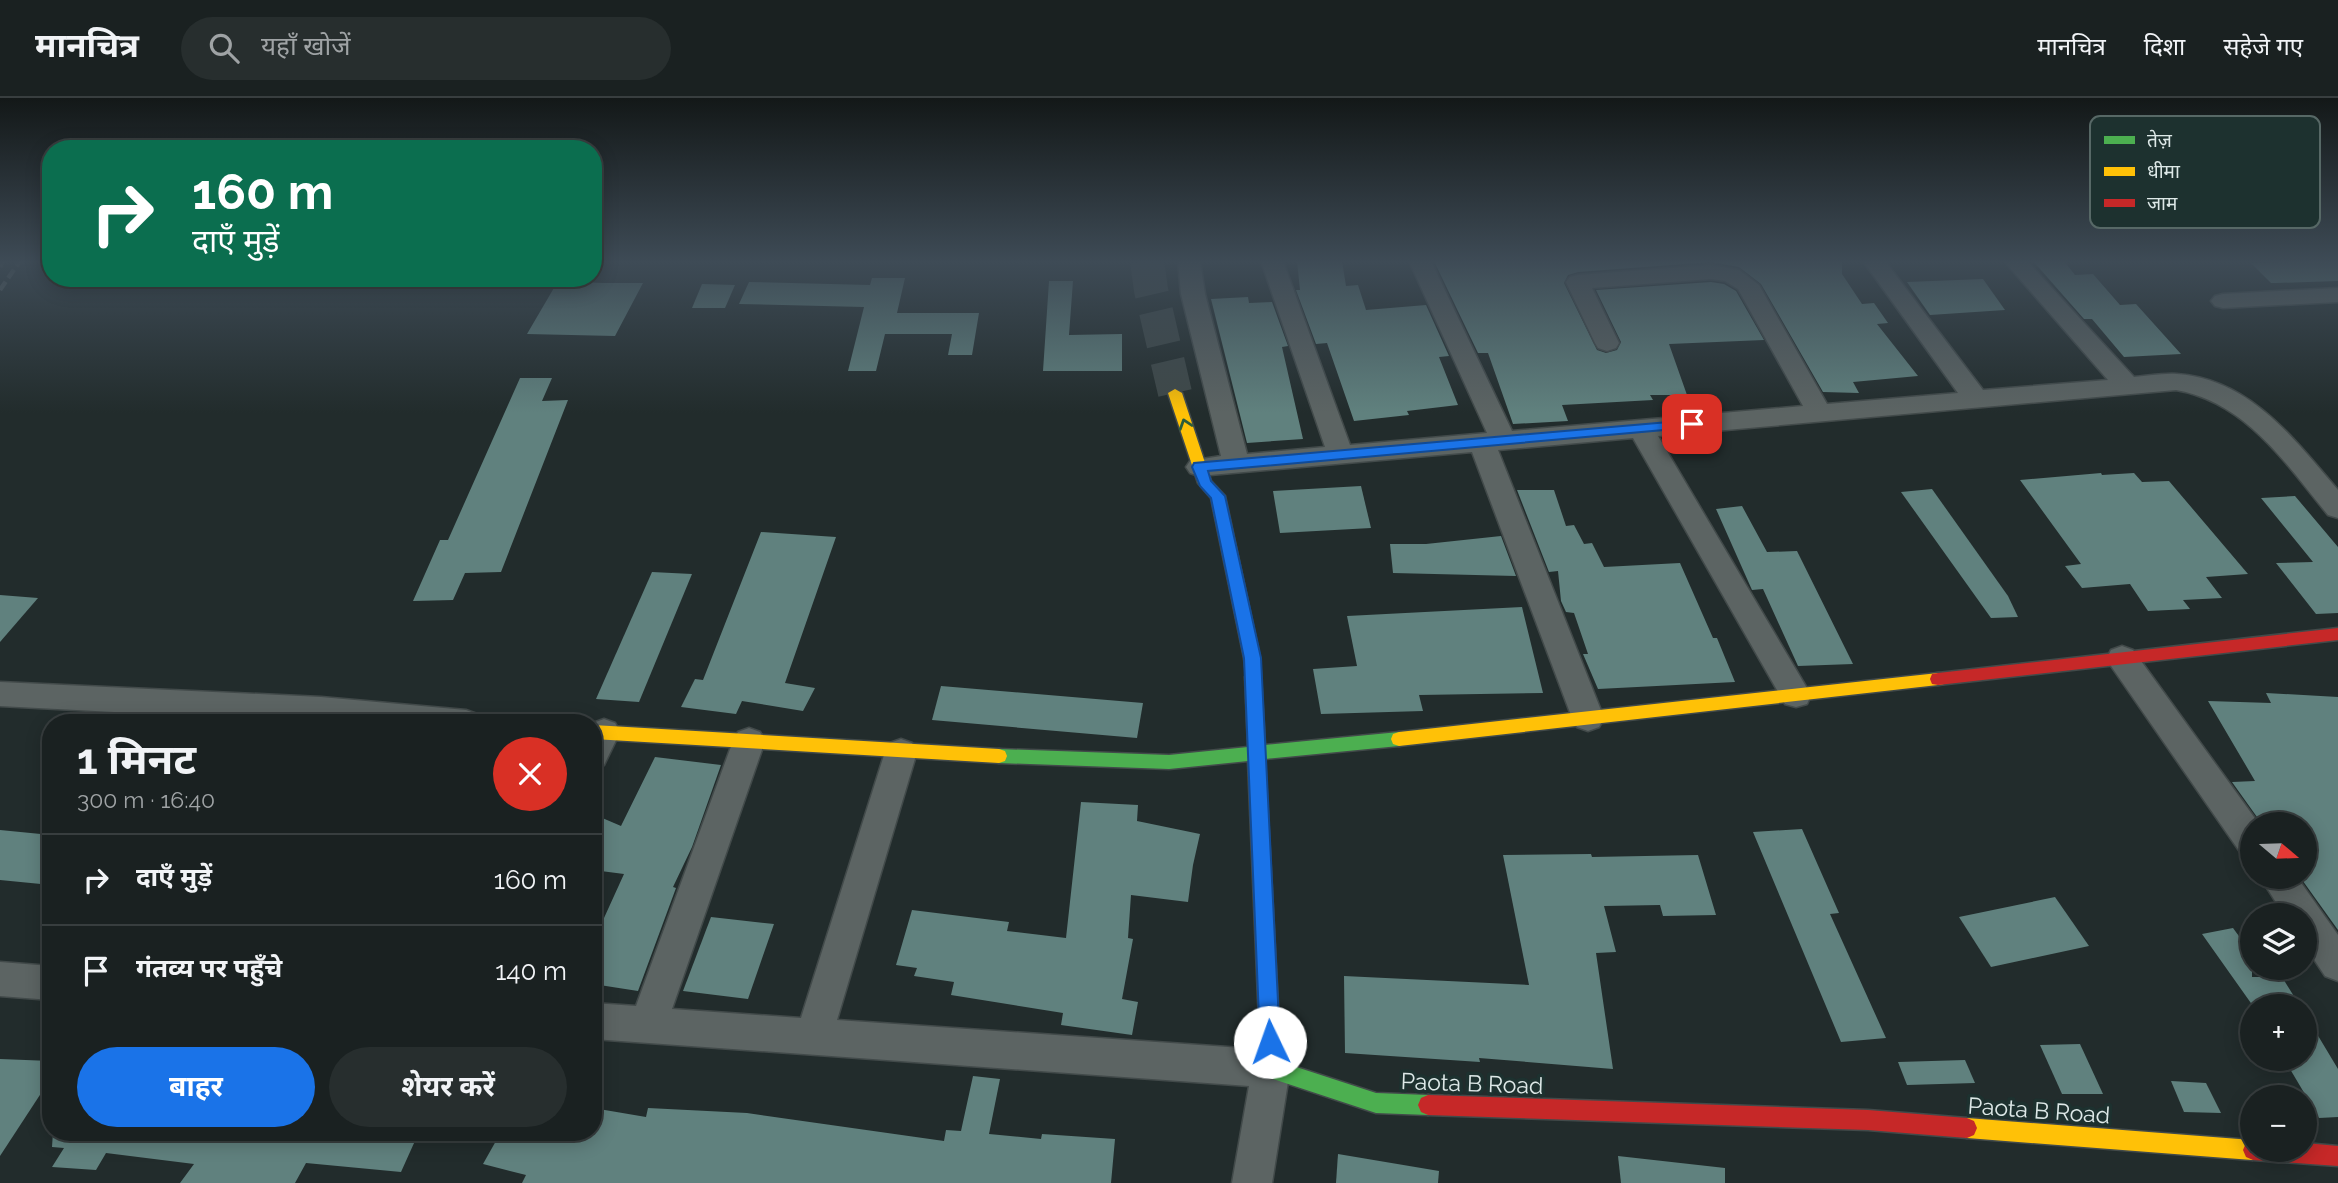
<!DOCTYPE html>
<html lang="hi">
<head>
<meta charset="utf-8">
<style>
	:root { --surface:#1a2121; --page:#272e2e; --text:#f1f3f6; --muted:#9fa3a5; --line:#383e3f; --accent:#1a73e8 }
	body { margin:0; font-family:Raleway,"Noto Sans Devanagari",sans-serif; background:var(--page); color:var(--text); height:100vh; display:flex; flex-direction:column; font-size:26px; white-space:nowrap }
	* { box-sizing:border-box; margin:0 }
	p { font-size:23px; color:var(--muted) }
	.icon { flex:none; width:38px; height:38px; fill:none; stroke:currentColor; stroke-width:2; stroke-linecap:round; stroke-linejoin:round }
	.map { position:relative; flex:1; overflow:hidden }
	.sheet { position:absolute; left:42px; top:616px; width:560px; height:427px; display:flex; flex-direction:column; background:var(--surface); border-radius:28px; box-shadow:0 4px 18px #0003,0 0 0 2px var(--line) }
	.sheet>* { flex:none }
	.hud { position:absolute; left:42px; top:42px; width:560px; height:147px; border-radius:28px; box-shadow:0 4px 18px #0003,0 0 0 2px var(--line); background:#0b6e4f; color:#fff; overflow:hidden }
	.needle { width:46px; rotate:109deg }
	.fabs { position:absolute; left:2240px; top:714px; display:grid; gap:14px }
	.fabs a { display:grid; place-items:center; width:77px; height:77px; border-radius:50%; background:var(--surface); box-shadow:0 4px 18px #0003,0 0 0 2px var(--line); font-size:35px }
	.pin { position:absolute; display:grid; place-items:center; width:60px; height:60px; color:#fff; margin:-30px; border-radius:14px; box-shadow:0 4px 10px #0006 }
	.me { position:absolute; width:77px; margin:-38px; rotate:357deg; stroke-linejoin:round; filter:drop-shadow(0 0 5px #0008) }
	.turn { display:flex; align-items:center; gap:24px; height:147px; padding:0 35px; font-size:32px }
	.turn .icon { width:91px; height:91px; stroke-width:2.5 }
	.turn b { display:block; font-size:49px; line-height:60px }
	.round { display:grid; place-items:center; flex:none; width:74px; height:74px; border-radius:37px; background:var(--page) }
	.overview { display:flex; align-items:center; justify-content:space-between; height:119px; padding:0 35px }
	h1 { font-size:42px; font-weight:700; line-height:52px }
	.cta { display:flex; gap:14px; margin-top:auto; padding:14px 35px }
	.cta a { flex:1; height:80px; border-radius:42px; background:var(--accent); color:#fff; font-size:28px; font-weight:700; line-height:80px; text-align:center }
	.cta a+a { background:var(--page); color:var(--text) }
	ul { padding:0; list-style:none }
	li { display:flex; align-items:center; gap:21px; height:91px; padding:0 35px; border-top:2px solid var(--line) }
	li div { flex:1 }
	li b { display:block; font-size:26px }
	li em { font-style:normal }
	header { display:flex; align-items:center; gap:42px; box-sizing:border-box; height:98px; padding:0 35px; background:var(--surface); border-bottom:2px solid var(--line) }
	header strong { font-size:33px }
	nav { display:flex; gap:38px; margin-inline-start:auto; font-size:24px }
	.search { width:490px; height:63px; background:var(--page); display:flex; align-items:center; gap:18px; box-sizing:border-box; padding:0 24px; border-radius:38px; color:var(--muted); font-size:26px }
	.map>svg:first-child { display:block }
	.building { fill:#60817e }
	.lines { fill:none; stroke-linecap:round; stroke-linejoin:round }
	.secondary-tunnel { stroke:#3e4848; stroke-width:34; stroke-dasharray:34 17; stroke-linecap:butt }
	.street-casing { stroke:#424a4a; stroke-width:3 }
	.fast-casing { stroke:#424a4a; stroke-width:3 }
	.slow-casing { stroke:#424a4a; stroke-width:3 }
	.jam-casing { stroke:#424a4a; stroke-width:3 }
	.street { fill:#5c6463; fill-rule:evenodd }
	.fast { fill:#4caf50; fill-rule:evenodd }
	.slow { fill:#ffc107; fill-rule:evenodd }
	.jam { fill:#c62828; fill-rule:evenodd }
	.rail { stroke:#5e6665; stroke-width:4.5; stroke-dasharray:10 4.5; stroke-linecap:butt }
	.oneway { stroke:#2d5d3b }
	.route { fill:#1a73e8; stroke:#114b97; stroke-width:2 }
	.labels { text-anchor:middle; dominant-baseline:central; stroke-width:7; stroke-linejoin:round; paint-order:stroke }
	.near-street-label { font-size:23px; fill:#dde8e7; stroke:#1d312f }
	.key { fill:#1d312f; stroke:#576866; stroke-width:2 }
	.key-label { font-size:19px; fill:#dde8e7 }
</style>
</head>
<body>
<header>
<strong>मानचित्र</strong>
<div class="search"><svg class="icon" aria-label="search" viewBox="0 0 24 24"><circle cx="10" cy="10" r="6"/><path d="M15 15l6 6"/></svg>यहाँ खोजें</div>
<nav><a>मानचित्र</a><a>दिशा</a><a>सहेजे गए</a></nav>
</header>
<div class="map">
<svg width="2338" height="1085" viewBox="0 0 2338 1085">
	<rect width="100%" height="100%" fill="#222c2c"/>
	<g class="building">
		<path d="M 1297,163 L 1342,163 L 1346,188 L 1358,187 L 1366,212 L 1426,207 L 1449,258 L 1439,259 L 1458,307 L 1407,313 L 1409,317 L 1354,323 L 1327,245 L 1316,246 L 1296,192 L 1300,192 Z"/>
		<path d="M 1434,163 L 1842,163 L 1842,176 L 1862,206 L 1874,205 L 1888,225 L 1877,226 L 1918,278 L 1853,284 L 1859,295 L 1823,294 L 1761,186 L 1739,169 L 1711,164 L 1578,174 L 1568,177 L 1564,185 L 1597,252 L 1606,255 L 1617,252 L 1621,244 L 1596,192 L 1711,184 L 1724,186 L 1736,193 L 1764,242 L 1669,246 L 1687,297 L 1650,297 L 1653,302 L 1562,307 L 1568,323 L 1513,326 L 1488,255 L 1478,255 Z"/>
		<path d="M 2033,163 L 2064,163 L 2075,177 L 2093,176 L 2120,207 L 2136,206 L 2181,256 L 2124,259 L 2092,221 L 2084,221 Z"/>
		<path d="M 2338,163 L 2338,183 L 2276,185 L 2271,185 L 2251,165 Z"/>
		<path d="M 872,180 L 905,180 L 897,215 L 979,215 L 972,257 L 948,257 L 952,236 L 885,236 L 876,273 L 848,273 L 864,209 L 739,206 L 749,184 L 870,187 Z"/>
		<path d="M 1983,181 L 2005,212 L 1930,217 L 1907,184 Z"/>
		<path d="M 558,183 L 603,185 L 643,185 L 615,238 L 527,236 Z"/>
		<path d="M 1049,183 L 1073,183 L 1069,237 L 1122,236 L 1122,273 L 1043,273 Z"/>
		<path d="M 702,186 L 735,187 L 725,210 L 692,210 Z"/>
		<path d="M 1248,199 L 1249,205 L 1272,204 L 1288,248 L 1282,249 L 1303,341 L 1247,345 L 1211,201 Z"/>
		<path d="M 520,280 L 552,280 L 542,303 L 568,302 L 501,474 L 465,475 L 453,502 L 413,503 L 440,442 L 448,442 Z"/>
		<path d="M 2101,375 L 2102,377 L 2134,375 L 2142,384 L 2169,383 L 2248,476 L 2206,479 L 2222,500 L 2183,502 L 2190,511 L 2148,513 L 2130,486 L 2082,490 L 2065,468 L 2081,466 L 2020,382 Z"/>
		<path d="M 1361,388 L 1371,430 L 1280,435 L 1273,393 Z"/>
		<path d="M 1932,391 L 2008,498 L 2018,519 L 1991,520 L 1901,394 Z"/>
		<path d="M 1517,392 L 1554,392 L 1566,428 L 1574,427 L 1584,446 L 1592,445 L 1604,469 L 1680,465 L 1713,540 L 1717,540 L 1735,584 L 1598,591 L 1583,556 L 1588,556 L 1574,515 L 1566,514 L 1561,503 L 1558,473 L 1549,474 Z"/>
		<path d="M 2295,398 L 2338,449 L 2338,515 L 2316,516 L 2276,465 L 2313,464 L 2261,400 Z"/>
		<path d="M 1742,408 L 1767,454 L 1797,453 L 1853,566 L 1798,568 L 1763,491 L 1752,492 L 1716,411 Z"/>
		<path d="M 761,434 L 836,439 L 785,585 L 815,590 L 803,613 L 742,603 L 736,616 L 681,609 L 695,581 L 703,582 Z"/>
		<path d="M 1501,438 L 1516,478 L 1393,475 L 1390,446 L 1426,446 Z"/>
		<path d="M 652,474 L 692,476 L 639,604 L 596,601 Z"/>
		<path d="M 0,497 L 38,500 L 0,544 Z"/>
		<path d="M 1522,509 L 1543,595 L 1419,597 L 1423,613 L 1321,616 L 1313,571 L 1357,568 L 1347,518 Z"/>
		<path d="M 941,588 L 1143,605 L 1137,640 L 932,622 Z"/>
		<path d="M 2266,595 L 2338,599 L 2338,832 L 2300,779 L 2305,779 L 2305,726 L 2262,726 L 2232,684 L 2255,683 L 2208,603 L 2271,605 Z"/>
		<path d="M 655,659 L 721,667 L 692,749 L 673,789 L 676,790 L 638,893 L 593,886 L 593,818 L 604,820 L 624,776 L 593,772 L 593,716 L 621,728 Z"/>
		<path d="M 1081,704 L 1138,707 L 1137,723 L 1200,736 L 1193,767 L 1188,804 L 1131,797 L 1128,840 L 1133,841 L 1122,901 L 1138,904 L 1132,937 L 1061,927 L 1063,915 L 951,897 L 954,884 L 914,878 L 917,870 L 896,867 L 912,812 L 1009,824 L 1007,833 L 1066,840 Z"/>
		<path d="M 1802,731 L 1839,815 L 1830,816 L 1886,940 L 1841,944 L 1753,734 Z"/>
		<path d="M 0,732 L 51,737 L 51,787 L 0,782 Z"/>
		<path d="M 1591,756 L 1592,759 L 1698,757 L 1716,817 L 1663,818 L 1660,807 L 1604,808 L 1616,854 L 1596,855 L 1613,971 L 1479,960 L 1480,964 L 1345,955 L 1344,878 L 1529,887 L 1503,757 Z"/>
		<path d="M 2055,799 L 2089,848 L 1991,869 L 1959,819 Z"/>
		<path d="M 711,819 L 774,826 L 748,901 L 683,893 Z"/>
		<path d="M 2233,830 L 2252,856 L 2252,879 L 2282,879 L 2300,908 L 2253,908 L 2202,836 Z"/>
		<path d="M 2305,916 L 2338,971 L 2338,1019 L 2319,1020 L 2284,961 L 2305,961 Z"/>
		<path d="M 2080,946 L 2103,996 L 2062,996 L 2040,947 Z"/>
		<path d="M 0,961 L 51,963 L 51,980 L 0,1058 Z"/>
		<path d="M 1965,962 L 1975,985 L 1907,987 L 1898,964 Z"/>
		<path d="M 973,978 L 1000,981 L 989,1036 L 1041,1041 L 1042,1036 L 1115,1041 L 1111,1085 L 522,1085 L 526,1077 L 483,1066 L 501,1034 L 593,1034 L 593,1010 L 646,1019 L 648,1010 L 747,1015 L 944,1043 L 946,1032 L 961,1033 Z"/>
		<path d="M 2171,983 L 2206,985 L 2221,1015 L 2184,1014 Z"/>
		<path d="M 53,1034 L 419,1034 L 401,1074 L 306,1065 L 295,1085 L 180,1085 L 194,1066 L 106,1055 L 96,1072 L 52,1069 L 64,1050 L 52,1049 Z"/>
		<path d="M 1338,1056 L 1439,1073 L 1438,1085 L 1336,1085 Z"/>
		<path d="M 1618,1058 L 1725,1070 L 1725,1085 L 1621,1085 Z"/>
	</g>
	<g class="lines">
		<path class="secondary-tunnel" d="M 1147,163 L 1151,192 L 1175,295"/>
		<defs>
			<g id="street">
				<path d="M 1178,163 L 1200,163 L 1205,196 L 1247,356 L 1325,349 L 1261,163 L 1283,163 L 1350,347 L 1487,335 L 1409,163 L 1431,163 L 1512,333 L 1803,308 L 1738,191 L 1725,183 L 1711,181 L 1592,190 L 1619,245 L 1616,250 L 1607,253 L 1598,250 L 1595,245 L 1566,184 L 1570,179 L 1578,177 L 1711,167 L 1739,172 L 1759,187 L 1827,306 L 1958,295 L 1863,163 L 1885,163 L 1983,292 L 2108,282 L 2004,163 L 2027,163 L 2134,279 C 2148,278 2163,275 2177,276 C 2250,281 2294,341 2338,392 L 2338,420 L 2328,417 C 2286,366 2246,304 2176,292 L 1658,338 L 1811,597 L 1807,606 L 1796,609 L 1785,606 L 1633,340 L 1498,352 L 1604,620 L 1599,629 L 1588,633 L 1577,629 L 1572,620 L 1472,354 L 1199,378 L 1190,375 L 1186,369 L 1190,363 L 1221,358 L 1181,196 Z"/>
				<path d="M 2338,190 L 2338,204 L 2223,210 L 2215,208 L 2211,203 L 2215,198 L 2223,196 Z"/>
				<path d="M 2122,548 L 2133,552 L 2259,726 L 2252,726 L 2252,759 L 2240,754 L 2111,568 L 2107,560 L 2111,552 Z"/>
				<path d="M 0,584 L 321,599 L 466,612 L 477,616 L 482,625 L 323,625 L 0,608 Z"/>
				<path d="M 604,621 L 615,625 L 620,634 L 604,667 L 593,671 L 593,625 Z"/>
				<path d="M 749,630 L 760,634 L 765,643 L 672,911 L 801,920 L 885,654 L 890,645 L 901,641 L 912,645 L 917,654 L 837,922 L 1271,952 L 1284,958 L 1290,971 L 1272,1085 L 1232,1085 L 1249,988 L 593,941 L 593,905 L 636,908 L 733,643 L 738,634 Z"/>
				<path d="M 2260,779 L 2297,779 L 2338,837 L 2338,883 L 2325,878 L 2305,848 L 2305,817 L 2284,817 Z"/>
				<path d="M 0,864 L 51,868 L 51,902 L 0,898 Z"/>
			</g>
			<path id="fast" d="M 1253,573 L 1259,574 L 1261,579 L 1265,647 L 1399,634 L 1405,636 L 1407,641 L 1405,646 L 1399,648 L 1265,661 L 1281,964 L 1376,995 L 1428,997 L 1435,1000 L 1438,1007 L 1435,1014 L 1428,1017 L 1376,1015 L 1264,978 L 1261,971 L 1248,663 L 1169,671 L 999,665 L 993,663 L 991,658 L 993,653 L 999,651 L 1169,657 L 1248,649 L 1245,579 L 1247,574 Z"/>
			<g id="slow">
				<path d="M 1175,291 L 1182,295 L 1211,383 L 1225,398 L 1260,560 L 1261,579 L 1259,584 L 1247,584 L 1244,560 L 1211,400 L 1198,385 L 1168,295 Z"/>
				<path d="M 1938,575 L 1944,576 L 1946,581 L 1944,586 L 1938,587 L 1399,648 L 1393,646 L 1391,641 L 1393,636 L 1399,634 Z"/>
				<path d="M 593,627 L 999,651 L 1005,653 L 1007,658 L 1005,663 L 999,665 L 593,641 Z"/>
				<path d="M 1967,1020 L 2252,1042 L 2252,1052 L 2262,1052 L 2259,1059 L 2252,1062 L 1967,1040 L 1960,1037 L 1957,1030 L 1960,1023 Z"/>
			</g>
			<g id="jam">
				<path d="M 2338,530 L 2338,542 L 1938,587 L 1932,586 L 1930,581 L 1932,576 L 1938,575 Z"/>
				<path d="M 1428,997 L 1868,1012 L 1967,1020 L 1974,1023 L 1977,1030 L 1974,1037 L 1967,1040 L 1868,1032 L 1428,1017 L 1421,1014 L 1418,1007 L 1421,1000 Z"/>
				<path d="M 2252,1042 L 2252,1052 L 2305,1052 L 2305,1045 L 2338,1048 L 2338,1068 L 2253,1062 L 2246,1059 L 2243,1052 L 2246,1045 Z"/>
			</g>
		</defs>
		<use href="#street" class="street-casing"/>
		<use href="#fast" class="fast-casing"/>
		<use href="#slow" class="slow-casing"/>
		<use href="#jam" class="jam-casing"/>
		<use href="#street" class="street"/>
		<use href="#fast" class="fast"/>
		<use href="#slow" class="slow"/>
		<use href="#jam" class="jam"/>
		<g class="rail">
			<path d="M 0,169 L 3,163"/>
			<path d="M 0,192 L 20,163"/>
		</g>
	</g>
	<defs><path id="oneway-chevron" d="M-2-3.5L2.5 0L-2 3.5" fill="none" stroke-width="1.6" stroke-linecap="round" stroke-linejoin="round" transform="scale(1.75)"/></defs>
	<use class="oneway" href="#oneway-chevron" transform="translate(1185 326) rotate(-108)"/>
	<linearGradient id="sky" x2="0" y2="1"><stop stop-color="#131818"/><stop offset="0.52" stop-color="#3e4b56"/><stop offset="1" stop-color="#3e4b56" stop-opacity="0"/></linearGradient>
	<rect width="2338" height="315" fill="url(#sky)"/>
	<path class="route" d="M 1692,322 L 1697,323 L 1697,329 L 1208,373 L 1211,383 L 1225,398 L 1261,560 L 1280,944 L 1277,951 L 1270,954 L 1263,951 L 1260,944 L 1244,560 L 1211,400 L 1200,388 L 1192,369 L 1194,365 Z"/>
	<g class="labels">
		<g class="near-street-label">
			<text transform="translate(1472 985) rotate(2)">Paota B Road</text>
			<text transform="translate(2039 1012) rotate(4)">Paota B Road</text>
		</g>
	</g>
	<rect x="2090" y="18" width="230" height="112" rx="10" class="key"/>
	<rect x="2104" y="38" width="31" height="8" fill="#4caf50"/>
	<rect x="2104" y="69" width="31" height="9" fill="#ffc107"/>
	<rect x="2104" y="101" width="31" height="8" fill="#c62828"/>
	<g class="key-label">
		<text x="2147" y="49">तेज़</text>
		<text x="2147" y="80">धीमा</text>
		<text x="2147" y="112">जाम</text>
	</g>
</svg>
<div class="fabs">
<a><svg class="needle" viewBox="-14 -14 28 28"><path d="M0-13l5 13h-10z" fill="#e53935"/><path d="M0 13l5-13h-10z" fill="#9fa3a5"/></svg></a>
<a><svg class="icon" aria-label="layers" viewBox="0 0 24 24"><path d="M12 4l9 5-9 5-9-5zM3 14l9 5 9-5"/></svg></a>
<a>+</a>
<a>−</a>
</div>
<div class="pin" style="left:1692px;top:326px;background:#d93025"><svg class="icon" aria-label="arrive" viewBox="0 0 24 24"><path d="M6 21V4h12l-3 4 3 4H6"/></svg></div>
<svg class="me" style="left:1270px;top:944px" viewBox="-20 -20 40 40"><circle r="19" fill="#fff"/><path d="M0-13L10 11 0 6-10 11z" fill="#1a73e8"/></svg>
<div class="hud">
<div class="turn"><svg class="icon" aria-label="right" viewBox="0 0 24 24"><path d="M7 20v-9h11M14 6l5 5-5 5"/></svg><div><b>160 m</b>दाएँ मुड़ें</div></div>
</div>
<section class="sheet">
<div class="overview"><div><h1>1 मिनट</h1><p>300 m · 16:40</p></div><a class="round" style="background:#d93025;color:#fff"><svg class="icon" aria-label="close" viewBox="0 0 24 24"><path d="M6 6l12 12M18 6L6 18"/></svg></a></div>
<ul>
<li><svg class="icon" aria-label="right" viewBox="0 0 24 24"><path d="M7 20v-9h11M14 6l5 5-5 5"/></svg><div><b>दाएँ मुड़ें</b></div><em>160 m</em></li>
<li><svg class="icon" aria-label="arrive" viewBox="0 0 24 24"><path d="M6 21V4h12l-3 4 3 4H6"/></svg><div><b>गंतव्य पर पहुँचे</b></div><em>140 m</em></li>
</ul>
<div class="cta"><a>बाहर</a><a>शेयर करें</a></div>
</section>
</div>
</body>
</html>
